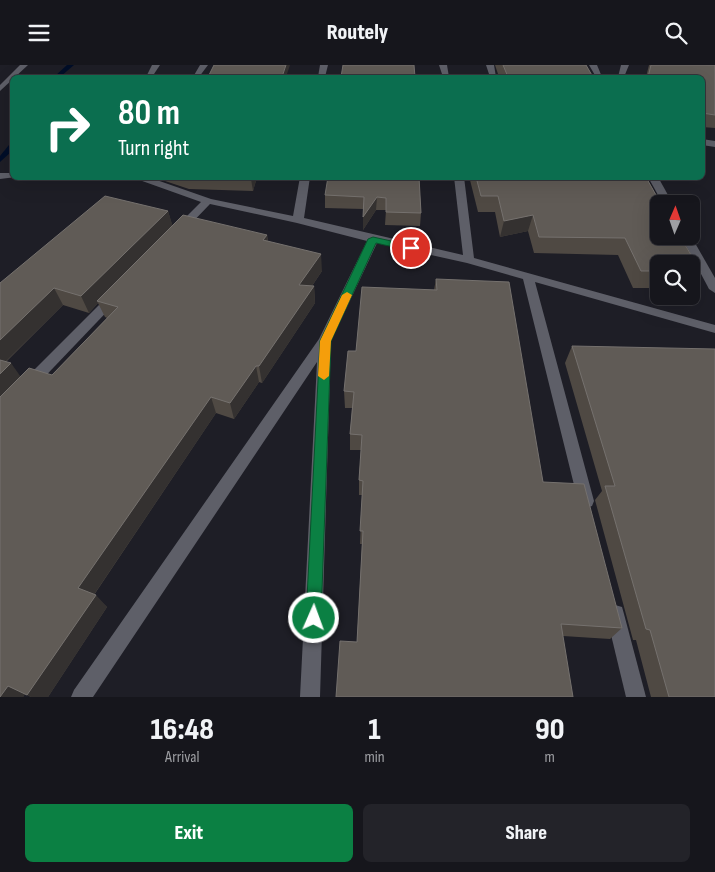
<!DOCTYPE html>
<html lang="en">
<head>
<meta charset="utf-8">
<style>
	:root { --surface:#16161c; --page:#232329; --text:#f1f3f6; --muted:#9e9fa3; --line:#35353b; --accent:#0b8043 }
	body { margin:0; font-family:"Sofia Sans Condensed",sans-serif; background:var(--page); color:var(--text); height:100vh; display:flex; flex-direction:column; font-size:19px; white-space:nowrap }
	* { box-sizing:border-box; margin:0 }
	p { font-size:16px; color:var(--muted) }
	.icon { flex:none; width:28px; height:28px; fill:none; stroke:currentColor; stroke-width:2; stroke-linecap:round; stroke-linejoin:round }
	.map { position:relative; height:632px; overflow:hidden }
	.side { display:flex; flex-direction:column; background:var(--surface); flex:1 }
	.side>* { flex:none }
	.top-card { position:absolute; left:10px; top:10px; width:695px; height:105px; border-radius:8px; box-shadow:0 5px 20px #0002,0 0 0 1px var(--line); background:#0b6e4f; color:#fff; overflow:hidden }
	.needle { width:32px; rotate:2deg }
	.buttons { position:absolute; left:650px; top:130px; display:grid; gap:10px }
	.buttons a { display:grid; place-items:center; width:50px; height:50px; border-radius:8px; background:var(--surface); box-shadow:0 5px 20px #0002,0 0 0 1px var(--line); font-size:25px }
	.pin { position:absolute; display:grid; place-items:center; width:42px; height:42px; color:#fff; margin:-21px; border:2px solid #fff; border-radius:50%; box-shadow:0 1px 5px #0007 }
	.me { position:absolute; width:55px; margin:-28px; rotate:2deg; stroke-linejoin:round; filter:drop-shadow(0 0 4px #0008) }
	.turn { display:flex; align-items:center; gap:18px; height:105px; padding:0 25px; font-size:22px }
	.turn .icon { width:65px; height:65px; stroke-width:2.5 }
	.turn b { display:block; font-size:35px; line-height:42px }
	.eta { display:flex; justify-content:space-evenly; align-items:center; height:85px; text-align:center }
	.eta b { font-size:30px; font-weight:800; line-height:35px }
	.action { display:flex; gap:10px; margin-top:auto; padding:10px 25px }
	.action a { flex:1; height:58px; border-radius:8px; background:var(--accent); color:#fff; font-size:20px; font-weight:800; line-height:58px; text-align:center }
	.action a+a { background:var(--page); color:var(--text) }
	header { display:flex; justify-content:space-between; align-items:center; height:65px; padding:0 25px; background:var(--surface); font-size:22px; font-weight:800 }
	.map>svg:first-child { display:block }
	.lines { fill:none; stroke-linecap:round; stroke-linejoin:round }
	.stream { fill:#000e28; fill-rule:evenodd }
	.minor { fill:#5e5f68; fill-rule:evenodd }
	.wall { fill:#4f4943; fill-rule:evenodd }
	.shaded-wall { fill:#343130 }
	.building { fill:#605b56; stroke:#75716e }
	.route { fill:#0b8043; stroke:#07532c }
	.slow { fill:#f59e0b }
</style>
</head>
<body>
<header><svg class="icon" aria-label="menu" viewBox="0 0 24 24"><path d="M4 6h16M4 12h16M4 18h16"/></svg>Routely<svg class="icon" aria-label="search" viewBox="0 0 24 24"><circle cx="10" cy="10" r="6"/><path d="M15 15l6 6"/></svg></header>
<div class="map">
<svg width="715" height="632" viewBox="0 0 715 632">
	<rect width="100%" height="100%" fill="#1e1e26"/>
	<g class="lines">
		<g class="stream">
			<path d="M 67,0 L 74,0 L 60,12 L 54,12 Z"/>
			<path d="M 9,80 L 12,80 L 12,86 L 0,97 L 0,91 Z"/>
		</g>
		<g class="minor">
			<path d="M 20,0 L 28,0 L 0,26 L 0,20 Z"/>
			<path d="M 152,0 L 160,0 L 152,12 L 146,12 Z"/>
			<path d="M 200,0 L 208,0 L 199,12 L 193,12 Z"/>
			<path d="M 320,0 L 328,0 L 325,12 L 318,12 Z"/>
			<path d="M 439,0 L 447,0 L 449,12 L 443,12 Z"/>
			<path d="M 486,0 L 494,0 L 496,12 L 490,12 Z"/>
			<path d="M 589,0 L 597,0 L 602,12 L 596,12 Z"/>
			<path d="M 621,0 L 629,0 L 624,12 L 618,12 Z"/>
			<path d="M 702,74 L 715,76 L 715,82 L 702,80 Z"/>
			<path d="M 0,108 L 12,108 L 12,112 L 16,112 L 0,114 Z"/>
			<path d="M 131,112 L 148,112 L 211,134 L 293,151 L 300,112 L 310,112 L 304,153 L 463,190 L 454,112 L 464,112 L 474,193 L 715,260 L 715,268 L 535,217 L 594,436 L 592,441 L 586,443 L 580,441 L 578,436 L 523,214 L 467,198 L 377,178 L 331,276 L 320,632 L 300,632 L 317,297 L 93,632 L 71,632 L 74,625 L 319,274 L 367,176 L 297,158 L 210,139 L 184,166 L 176,166 L 175,164 L 176,162 L 201,137 Z"/>
			<path d="M 648,112 L 658,112 L 673,139 L 663,139 Z"/>
			<path d="M 681,171 L 691,171 L 715,213 L 715,228 L 709,224 Z"/>
			<path d="M 114,228 L 120,232 L 118,235 L 33,324 L 28,325 L 23,324 L 21,320 L 23,316 L 110,229 Z"/>
			<path d="M 615,540 L 622,542 L 624,549 L 646,632 L 626,632 L 606,549 L 608,542 Z"/>
		</g>
	</g>
	<g class="wall">
		<path d="M 495,0 L 586,0 L 593,12 L 499,12 Z"/>
		<path d="M 649,0 L 715,0 L 715,63 L 702,62 L 702,12 L 646,12 Z"/>
		<path d="M 164,112 L 257,112 L 253,126 L 189,124 L 165,116 Z"/>
		<path d="M 419,112 L 421,148 L 420,161 L 385,160 L 386,145 L 376,145 L 363,165 L 363,144 L 325,143 L 325,130 Z"/>
		<path d="M 471,112 L 648,112 L 649,114 L 648,116 L 701,207 L 691,223 L 691,199 L 659,199 L 659,223 L 633,223 L 618,190 L 534,188 L 528,166 L 500,172 L 495,147 L 478,147 L 470,115 Z"/>
		<path d="M 168,146 L 172,160 L 267,170 L 268,176 L 322,206 L 312,221 L 314,221 L 315,238 L 262,318 L 259,317 L 234,354 L 216,348 L 94,530 L 107,542 L 48,632 L 31,632 L 25,629 L 23,632 L 0,632 L 0,218 ZM 98,238 L 105,252 L 107,253 L 52,310 L 20,312 L 6,297 L 63,240 L 89,248 Z"/>
		<path d="M 436,214 L 543,417 L 622,563 L 610,574 L 563,571 L 357,577 L 362,479 L 360,479 L 362,430 L 359,430 L 359,415 L 361,385 L 350,385 L 350,369 L 352,343 L 345,343 L 344,326 L 434,225 Z"/>
		<path d="M 572,281 L 715,632 L 651,632 L 636,575 L 633,575 L 595,435 L 602,426 L 565,298 Z"/>
	</g>
	<g class="shaded-wall">
		<path d="M 286,0 L 290,0 L 286,12 L 282,12 Z"/>
		<path d="M 252,112 L 257,112 L 253,126 L 251,114 Z"/>
		<path d="M 377,132 L 376,145 L 363,165 L 363,152 Z"/>
		<path d="M 168,146 L 173,162 L 97,236 L 98,238 L 89,248 L 81,231 Z"/>
		<path d="M 533,150 L 528,166 L 500,172 L 504,156 Z"/>
		<path d="M 267,170 L 269,186 L 263,175 Z"/>
		<path d="M 321,189 L 322,206 L 301,237 L 299,220 Z"/>
		<path d="M 314,221 L 315,238 L 262,318 L 259,301 Z"/>
		<path d="M 54,223 L 63,240 L 0,302 L 0,275 Z"/>
		<path d="M 11,298 L 23,315 L 0,337 L 0,309 Z"/>
		<path d="M 256,301 L 259,317 L 234,354 L 230,338 Z"/>
		<path d="M 211,332 L 216,348 L 91,534 L 78,523 Z"/>
		<path d="M 96,530 L 107,542 L 48,632 L 31,632 L 27,630 Z"/>
		<path d="M 8,621 L 25,629 L 23,632 L 0,632 Z"/>
	</g>
	<g class="building">
		<path d="M 214,0 L 286,0 L 282,12 L 208,12 Z"/>
		<path d="M 343,0 L 414,0 L 415,12 L 341,12 Z"/>
		<path d="M 503,0 L 586,0 L 593,12 L 508,12 Z"/>
		<path d="M 651,0 L 715,0 L 715,50 L 702,48 L 702,12 L 648,12 Z"/>
		<path d="M 189,112 L 252,112 L 251,114 Z"/>
		<path d="M 328,112 L 419,112 L 421,148 L 386,147 L 386,133 L 377,132 L 363,152 L 364,132 L 325,130 Z"/>
		<path d="M 476,112 L 648,112 L 649,114 L 647,114 L 661,139 L 659,139 L 659,171 L 680,171 L 701,207 L 691,206 L 691,199 L 659,199 L 659,206 L 641,206 L 625,173 L 539,172 L 533,150 L 504,156 L 498,131 L 481,131 Z"/>
		<path d="M 105,131 L 168,146 L 81,231 L 54,223 L 0,275 L 0,218 Z"/>
		<path d="M 183,150 L 267,170 L 263,175 L 321,189 L 299,220 L 314,221 L 259,301 L 256,301 L 230,338 L 211,332 L 78,523 L 96,530 L 27,630 L 8,621 L 0,632 L 0,332 L 29,303 L 52,310 L 118,242 L 97,236 Z"/>
		<path d="M 436,214 L 509,217 L 543,417 L 584,419 L 622,563 L 561,559 L 573,632 L 336,632 L 340,576 L 357,577 L 363,466 L 360,466 L 363,416 L 359,415 L 362,370 L 350,369 L 354,327 L 344,326 L 348,286 L 356,286 L 362,222 L 437,225 Z"/>
		<path d="M 572,281 L 715,284 L 715,632 L 669,632 L 650,565 L 646,564 L 605,421 L 615,421 Z"/>
		<path d="M 0,295 L 11,298 L 0,309 Z"/>
	</g>
	<path class="route" d="M 373,172 L 414,181 L 416,183 L 411,186 L 376,178 L 331,276 L 321,553 L 319,558 L 314,561 L 308,558 L 306,553 L 320,276 L 368,174 Z"/>
	<path class="slow" d="M 347,227 L 352,230 L 331,276 L 329,311 L 324,315 L 318,311 L 320,276 L 342,230 Z"/>
</svg>
<div class="buttons">
<a><svg class="needle" viewBox="-14 -14 28 28"><path d="M0-13l5 13h-10z" fill="#e53935"/><path d="M0 13l5-13h-10z" fill="#9e9fa3"/></svg></a>
<a><svg class="icon" aria-label="search" viewBox="0 0 24 24"><circle cx="10" cy="10" r="6"/><path d="M15 15l6 6"/></svg></a>
</div>
<div class="pin" style="left:411px;top:183px;background:#d93025"><svg class="icon" aria-label="arrive" viewBox="0 0 24 24"><path d="M6 21V4h12l-3 4 3 4H6"/></svg></div>
<svg class="me" style="left:314px;top:553px" viewBox="-20 -20 40 40"><circle r="17" fill="#0b8043" stroke="#fff" stroke-width="3"/><path d="M0-11L8 9 0 5-8 9z" fill="#fff"/></svg>
<div class="top-card">
<div class="turn"><svg class="icon" aria-label="right" viewBox="0 0 24 24"><path d="M7 20v-9h11M14 6l5 5-5 5"/></svg><div><b>80 m</b>Turn right</div></div>
</div>
</div>
<section class="side">
<div class="eta">
<div><b>16:48</b><p>Arrival</p></div>
<div><b>1</b><p>min</p></div>
<div><b>90</b><p>m</p></div>
</div>
<div class="action"><a>Exit</a><a>Share</a></div>
</section>
</body>
</html>
